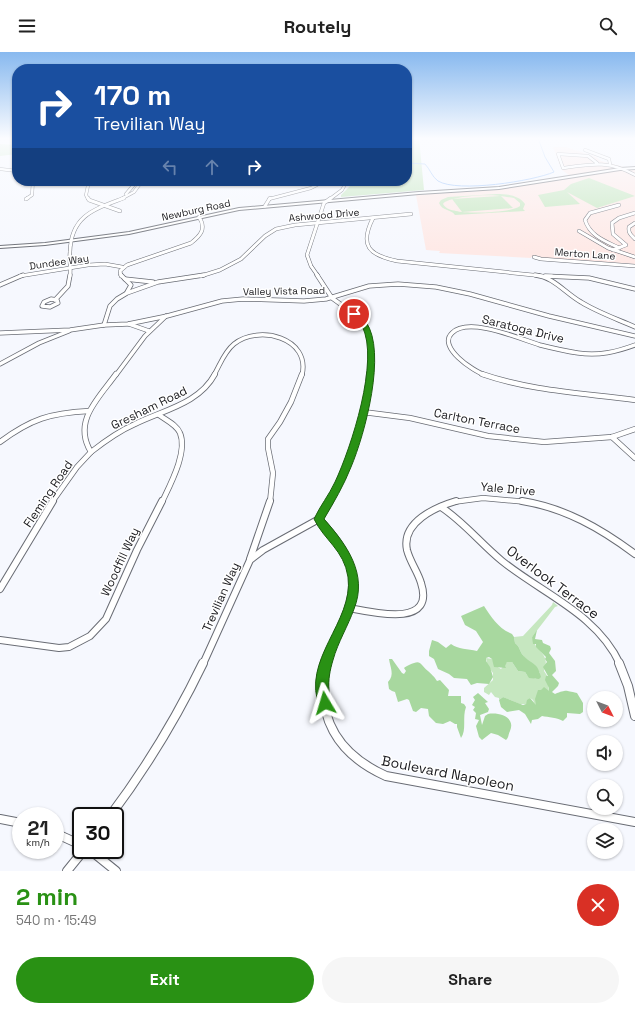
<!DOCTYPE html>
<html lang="en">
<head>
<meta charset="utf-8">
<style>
	:root { --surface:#fff; --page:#f6f6f6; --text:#222; --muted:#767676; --accent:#299114 }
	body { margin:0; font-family:"Space Grotesk",sans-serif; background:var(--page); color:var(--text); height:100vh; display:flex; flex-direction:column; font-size:15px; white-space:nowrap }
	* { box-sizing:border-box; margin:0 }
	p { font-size:13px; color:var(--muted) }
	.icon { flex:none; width:22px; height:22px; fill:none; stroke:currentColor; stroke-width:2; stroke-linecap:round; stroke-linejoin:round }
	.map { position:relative; height:819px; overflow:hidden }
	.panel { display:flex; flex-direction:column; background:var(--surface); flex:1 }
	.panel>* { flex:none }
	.top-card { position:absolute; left:12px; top:12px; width:400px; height:122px; border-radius:16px; box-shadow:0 1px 3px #0004; background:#1a4fa0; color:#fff; overflow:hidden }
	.needle { width:26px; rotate:132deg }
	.tools { position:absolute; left:587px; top:639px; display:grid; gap:8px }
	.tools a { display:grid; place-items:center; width:36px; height:36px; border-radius:50%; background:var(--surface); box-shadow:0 1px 3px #0004; font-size:20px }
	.speed { position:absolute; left:12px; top:755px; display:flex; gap:8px; font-size:20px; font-weight:700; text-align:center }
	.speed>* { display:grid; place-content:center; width:52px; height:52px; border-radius:50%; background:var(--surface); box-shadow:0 1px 3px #0004; line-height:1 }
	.speed small { font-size:10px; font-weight:400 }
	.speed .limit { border:2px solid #111; border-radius:6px; background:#fff; color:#111 }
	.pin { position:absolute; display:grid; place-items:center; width:34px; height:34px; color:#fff; margin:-17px; border:2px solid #fff; border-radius:50%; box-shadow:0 1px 4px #0007 }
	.me { position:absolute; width:44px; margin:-22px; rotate:353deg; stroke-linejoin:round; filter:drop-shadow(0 0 3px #0008) }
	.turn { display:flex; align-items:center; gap:14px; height:84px; padding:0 16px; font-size:18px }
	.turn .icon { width:52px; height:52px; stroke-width:2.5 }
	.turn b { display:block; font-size:28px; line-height:34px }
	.lanes { display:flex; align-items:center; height:38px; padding:0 16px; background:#0003; justify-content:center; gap:20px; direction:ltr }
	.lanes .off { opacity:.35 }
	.round { display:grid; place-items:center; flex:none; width:42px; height:42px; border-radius:21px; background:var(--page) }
	.headline { display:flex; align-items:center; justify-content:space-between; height:68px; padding:0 16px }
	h1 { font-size:24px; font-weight:800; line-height:30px; color:var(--accent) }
	.primary-button { display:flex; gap:8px; margin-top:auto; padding:8px 16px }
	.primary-button a { flex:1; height:46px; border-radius:24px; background:var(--accent); color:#fff; font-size:16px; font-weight:800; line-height:46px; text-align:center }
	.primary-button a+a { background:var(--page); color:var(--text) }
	header { display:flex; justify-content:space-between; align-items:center; height:52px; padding:0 16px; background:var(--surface); font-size:18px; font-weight:800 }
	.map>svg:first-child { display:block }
	.education { fill:#fee9e6 }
	.green { fill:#c6e7c0; fill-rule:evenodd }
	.forest { fill:#a8d89f }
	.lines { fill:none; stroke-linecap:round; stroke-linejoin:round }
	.stream { stroke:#98c1fa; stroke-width:1 }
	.minor-far5-casing { stroke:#696c74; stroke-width:3.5 }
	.minor-far4-casing { stroke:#696c74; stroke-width:4 }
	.minor-far3-casing { stroke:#696c74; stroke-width:5 }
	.minor-far2-casing { stroke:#696c74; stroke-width:6 }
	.minor-far1-casing { stroke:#696c74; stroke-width:8 }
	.minor-casing { stroke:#696c74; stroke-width:10 }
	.secondary-casing { stroke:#696c74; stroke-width:2 }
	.minor-far5 { stroke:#fff; stroke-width:2.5 }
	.minor-far4 { stroke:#fff; stroke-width:3 }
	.minor-far3 { stroke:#fff; stroke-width:3.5 }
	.minor-far2 { stroke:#fff; stroke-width:4.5 }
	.minor-far1 { stroke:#fff; stroke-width:6 }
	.minor { stroke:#fff; stroke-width:8 }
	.secondary { fill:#fff; fill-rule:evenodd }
	.route { fill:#299114; stroke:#1b5e0d }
	.labels { text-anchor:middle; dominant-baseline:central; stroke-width:3; stroke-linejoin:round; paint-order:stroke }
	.far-street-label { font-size:10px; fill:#1a1a1e; stroke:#fff }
	.street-label { font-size:12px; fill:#1a1a1e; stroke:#fff }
	.near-street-label { font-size:14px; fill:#1a1a1e; stroke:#fff }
</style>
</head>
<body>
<header><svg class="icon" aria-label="menu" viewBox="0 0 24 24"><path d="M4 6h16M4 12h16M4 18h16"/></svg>Routely<svg class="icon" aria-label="search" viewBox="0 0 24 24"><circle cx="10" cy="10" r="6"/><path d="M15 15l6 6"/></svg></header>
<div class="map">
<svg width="635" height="819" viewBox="0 0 635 819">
	<rect width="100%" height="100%" fill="#f6f8fe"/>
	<path class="education" d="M 553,95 L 566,95 L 596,105 L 601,109 L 628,116 L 635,117 L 635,212 L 531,205 L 531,206 L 439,201 L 440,199 L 426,198 L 416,143 L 496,138 L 573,126 L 562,118 Z"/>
	<g class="green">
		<path d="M 407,86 L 419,86 L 424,138 L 341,145 L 341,143 L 351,133 L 350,129 L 407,129 Z"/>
		<path d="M 0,92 L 17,93 L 17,102 L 0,104 Z"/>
		<path d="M 589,126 L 635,144 L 597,156 L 567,140 L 580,152 L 545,155 L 538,143 L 564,138 L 571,132 Z"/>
		<path d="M 497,142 C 506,142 519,143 525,152 L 523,157 L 525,159 L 455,163 C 451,157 442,159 439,151 L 441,148 L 448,145 ZM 500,144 L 452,147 L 462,160 L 513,156 L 501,144 L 514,146 L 520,151 L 520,154 C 512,161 467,162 456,159 C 451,158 446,157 443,152 C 448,144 491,142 500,144 Z"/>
		<path d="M 553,550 L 558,554 L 555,555 L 532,585 C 534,589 535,594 538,596 C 545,605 548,607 544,619 L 548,625 L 549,640 L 538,641 L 536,655 L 533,648 L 530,646 L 526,652 L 520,652 L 503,645 L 499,648 L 499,646 L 495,645 L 491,640 L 489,643 L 484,640 L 484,636 L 493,628 L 493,621 L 487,613 L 486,606 L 492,607 L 496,614 L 501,617 L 507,610 L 512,610 L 518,619 L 525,620 L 527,623 L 536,627 L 540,621 C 535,614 527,610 522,602 C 519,597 520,595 515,591 L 514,585 L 523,584 L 552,553 Z"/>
	</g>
	<g class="forest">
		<path d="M 484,554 C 492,566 498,576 512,582 L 514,585 L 515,591 C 520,595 519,597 522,602 C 526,608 533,610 537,615 C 539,618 540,622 541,625 L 539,627 L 529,626 L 525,620 L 518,619 L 512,610 L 507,610 L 505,614 L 506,616 L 494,615 L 492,607 L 489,605 L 486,606 L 486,609 L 490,615 L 493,625 L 489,632 L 477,631 L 471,633 L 467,627 L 454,626 L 449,622 L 438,617 L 434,607 L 429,604 L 429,599 L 432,588 L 438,590 L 446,596 L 451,592 C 458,597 468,597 477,599 L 483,590 L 476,579 L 465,573 L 461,564 Z"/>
		<path d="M 537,578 L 535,587 L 542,588 L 543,591 L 550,594 L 551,597 L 549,601 L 555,609 L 556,619 L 552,623 L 559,631 L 558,634 L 552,640 L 555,642 C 568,637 565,639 577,641 L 583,651 L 583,660 L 580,662 L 567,661 L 567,665 L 563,669 C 558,666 548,665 542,664 L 538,667 L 532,668 L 531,672 L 525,662 L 519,658 L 507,660 L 501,655 L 499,648 L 503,645 L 523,653 L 526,652 L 527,648 L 530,646 L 536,653 L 535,647 L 538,638 L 541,638 L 544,635 L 549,639 L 549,636 L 545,628 L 546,624 L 548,624 L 543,615 L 547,610 L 545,607 L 546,605 L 536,595 L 536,592 L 533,592 L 532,585 Z"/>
		<path d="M 389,607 L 392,607 L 402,621 L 404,622 L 406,619 L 404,616 C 405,615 407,614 409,613 C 422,607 419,612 428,619 C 433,624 433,623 437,629 L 440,628 L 449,638 L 448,644 L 461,644 L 461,651 L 464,652 L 466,655 C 462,665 467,678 461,686 L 457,675 L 457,672 L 455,672 L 450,669 L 443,672 L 436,671 L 429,664 L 428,657 L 421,656 L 416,660 L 413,659 L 409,648 L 407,647 L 398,650 L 395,640 L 392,639 L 389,637 L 388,630 C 395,623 390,615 389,607 Z"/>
		<path d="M 478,641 L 488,650 L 485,651 L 489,657 L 488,660 L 480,663 L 482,673 L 485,664 L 488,662 C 499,660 516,665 510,679 C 508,683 509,685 506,688 L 498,683 L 491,681 L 482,688 L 479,685 L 476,674 L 479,668 L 475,667 L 476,661 L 473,658 L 475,655 L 472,653 L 475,648 L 473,645 Z"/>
	</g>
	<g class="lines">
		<path class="stream" d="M 407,111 L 425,112 C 430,117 432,125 438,129 C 458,141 533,129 554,120 L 545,105 L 538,86"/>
		<defs>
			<g id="minor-far5">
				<path d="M 585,98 L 609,107 L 610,112"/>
				<path d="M 597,111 L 588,104 L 558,102 L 563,116 C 591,112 609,108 635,123"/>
				<path d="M 0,117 L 17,119"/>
				<path d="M 126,142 L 137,129"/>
				<path d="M 26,147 L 32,143 L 33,129"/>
				<path d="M 88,147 L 86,143 L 89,129"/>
				<path d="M 121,147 L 134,140 L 142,129"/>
				<path d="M 269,147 L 311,136 L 317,133 L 317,129"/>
				<path d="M 330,147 L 342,138 L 347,129"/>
			</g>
			<g id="minor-far4">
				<path d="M 88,146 L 89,148 L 120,159"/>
				<path d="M 26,147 L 28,146"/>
				<path d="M 619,153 L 590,161 L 585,168 C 590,184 605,189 619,196"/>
				<path d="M 265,154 L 270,146"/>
				<path d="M 373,166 C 359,194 369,203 397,209 L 543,224"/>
				<path d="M 635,171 L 629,175 C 628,181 631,183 635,187"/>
				<path d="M 579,179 L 608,196 L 635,205"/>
				<path d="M 613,198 L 626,193 L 613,182 L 612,171 L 619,166 L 635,161"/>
				<path d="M 534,205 L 541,207 L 635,214"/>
				<path d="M 20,224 L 88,213 L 105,212 L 122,215"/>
				<path d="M 70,224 C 71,216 69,208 70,200 C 71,163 95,157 124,146"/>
				<path d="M 121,224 L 120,219 L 127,213 L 191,191 C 200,184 207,177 199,165"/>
				<path d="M 201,224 L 220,218 L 241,207 L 265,184 L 276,177 L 295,173 L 411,162"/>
				<path d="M 318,224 L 311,214 L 307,203 L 324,151 L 331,146"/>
				<path d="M 545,224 L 552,224"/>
			</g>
			<g id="minor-far3">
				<path d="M 121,223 L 131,233 L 127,240"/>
				<path d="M 317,223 L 332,246 L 361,267 L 366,275 L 371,297 L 369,323"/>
				<path d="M 535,223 C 554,225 565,241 581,250 C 597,260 617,267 635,275"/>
				<path d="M 545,224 L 589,226 L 635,237"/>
				<path d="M 125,227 L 153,230"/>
				<path d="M 0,233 L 23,223"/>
				<path d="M 51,247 L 57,248 L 58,251 L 50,255 L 42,254 L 44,250 Z"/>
				<path d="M 55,248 L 68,234 L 70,223"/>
				<path d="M 129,272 L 149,279"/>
				<path d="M 104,273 L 110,254 L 117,247 L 127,241 L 158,230 L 204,223"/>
				<path d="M 0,281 L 70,278 L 104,273 L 128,272 L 167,264 L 222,249 L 243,247 L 304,249 L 326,247 L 369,234 L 398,232 L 436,235 L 470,242 L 549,264 L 635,284"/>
				<path d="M 0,312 L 39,291 L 69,279"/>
				<path d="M 116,323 L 145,284 L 166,264"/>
				<path d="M 214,323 C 220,313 224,300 234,292 C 259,272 311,286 302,323"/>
				<path d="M 485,323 C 473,319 437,295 452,281 C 469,264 520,287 540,293 C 552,296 565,299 578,301 C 599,304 616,300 635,293"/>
			</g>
			<g id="minor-far2">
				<path d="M 482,322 C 531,339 583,341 635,348"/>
				<path d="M 363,360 L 410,366 L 488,384 L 544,390 L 612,385 L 635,377"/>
				<path d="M 159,363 C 166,368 177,373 180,381 C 188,400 170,433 162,450"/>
				<path d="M 612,385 L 635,406"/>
				<path d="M 0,390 C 31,367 50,361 89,359"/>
				<path d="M 91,400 C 105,389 119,379 135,372 C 163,358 199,352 215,322"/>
				<path d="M 52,450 L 77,415 L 91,400 C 72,369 99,346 116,322"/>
				<path d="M 270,450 L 273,421 L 268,396 L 268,387 L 280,370 L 291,350 L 302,322"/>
				<path d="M 329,450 C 348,417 367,360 369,322"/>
				<path d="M 453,450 L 483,446 L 528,450"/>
			</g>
			<g id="minor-far1">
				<path d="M 522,449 C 565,456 600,476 635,502"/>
				<path d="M 441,455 C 464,470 481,492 502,509 C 543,542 597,562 620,612"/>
				<path d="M 319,467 C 350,502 363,523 343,569 C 337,583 329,597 326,612"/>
				<path d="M 250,507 L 270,449"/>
				<path d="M 0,537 L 53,449"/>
				<path d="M 349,556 C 371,560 436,577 421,531 C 418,520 410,510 407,498 C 401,470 436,455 456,449"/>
				<path d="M 0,588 L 59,596 L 69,595 L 90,584 L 106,567 L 137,498 L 162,449"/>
				<path d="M 203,612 L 250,508 L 263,498 L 319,467 L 330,449"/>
			</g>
			<g id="minor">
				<path d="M 326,611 C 315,664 337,702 386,724 L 635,770"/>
				<path d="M 619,611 L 628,634 L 635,664"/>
				<path d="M 110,764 C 146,716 177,665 203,611"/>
				<path d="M 0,767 L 21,771"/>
				<path d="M 55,781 L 81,793"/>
				<path d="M 90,798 L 116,819"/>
				<path d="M 67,819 L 84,798"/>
			</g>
			<path id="secondary" d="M 635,115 L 635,117 L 620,118 L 499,137 L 419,142 L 239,158 L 129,182 L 45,193 L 0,196 L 0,194 L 45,191 L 129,180 L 239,156 L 419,140 L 499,135 L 620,116 Z"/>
		</defs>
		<use href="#minor-far5" class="minor-far5-casing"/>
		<use href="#minor-far4" class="minor-far4-casing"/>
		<use href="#minor-far3" class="minor-far3-casing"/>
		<use href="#minor-far2" class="minor-far2-casing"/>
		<use href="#minor-far1" class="minor-far1-casing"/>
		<use href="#minor" class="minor-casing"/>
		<use href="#secondary" class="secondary-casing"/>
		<use href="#minor-far5" class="minor-far5"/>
		<use href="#minor-far4" class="minor-far4"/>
		<use href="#minor-far3" class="minor-far3"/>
		<use href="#minor-far2" class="minor-far2"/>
		<use href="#minor-far1" class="minor-far1"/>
		<use href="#minor" class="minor"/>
		<use href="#secondary" class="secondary"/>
	</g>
	<linearGradient id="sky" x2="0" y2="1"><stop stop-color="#88b9ef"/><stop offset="0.43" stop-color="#fbfcff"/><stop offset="1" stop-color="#fbfcff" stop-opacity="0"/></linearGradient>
	<rect width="635" height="201" fill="url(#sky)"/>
	<path class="route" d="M 352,260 C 358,259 362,265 366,270 C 387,300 365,382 351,415 C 344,433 334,450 324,467 C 347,493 368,522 354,557 C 348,574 338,590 333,608 C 330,618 328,628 329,638 C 330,645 332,649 330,656 L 325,658 L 320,656 C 300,608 354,570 348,525 C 344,498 324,488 314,467 C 320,454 329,443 335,430 C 351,396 380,308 362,274 C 359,269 356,266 352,263 Z"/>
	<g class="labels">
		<g class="far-street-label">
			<text transform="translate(196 158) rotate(-12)">Newburg Road</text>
			<text transform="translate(324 163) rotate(-5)">Ashwood Drive</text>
			<text transform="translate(585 202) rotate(4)">Merton Lane</text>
			<text transform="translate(59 210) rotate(-8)">Dundee Way</text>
			<text transform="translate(284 239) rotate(-1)">Valley Vista Road</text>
		</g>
		<g class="street-label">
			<text transform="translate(523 277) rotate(14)">Saratoga Drive</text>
			<text transform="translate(149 356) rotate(-26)">Gresham Road</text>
			<text transform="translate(477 369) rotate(11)">Carlton Terrace</text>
			<text transform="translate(508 437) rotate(5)">Yale Drive</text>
			<text transform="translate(48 442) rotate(-56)">Fleming Road</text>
			<text transform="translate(120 510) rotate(-65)">Woodfill Way</text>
			<text transform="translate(221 545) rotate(-66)">Trevilian Way</text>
		</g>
		<g class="near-street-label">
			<text transform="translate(553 530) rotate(37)">Overlook Terrace</text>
			<text transform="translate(448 721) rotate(11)">Boulevard Napoleon</text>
		</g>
	</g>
</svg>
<div class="tools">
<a><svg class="needle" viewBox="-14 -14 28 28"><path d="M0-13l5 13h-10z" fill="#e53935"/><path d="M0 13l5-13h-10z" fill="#767676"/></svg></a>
<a><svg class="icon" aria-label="sound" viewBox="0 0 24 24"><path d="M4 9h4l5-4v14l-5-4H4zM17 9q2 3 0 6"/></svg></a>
<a><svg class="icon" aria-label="search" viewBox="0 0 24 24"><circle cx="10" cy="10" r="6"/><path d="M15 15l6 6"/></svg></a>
<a><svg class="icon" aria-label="layers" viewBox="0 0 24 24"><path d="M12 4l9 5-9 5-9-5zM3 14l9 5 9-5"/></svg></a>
</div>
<div class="speed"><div>21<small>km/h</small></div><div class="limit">30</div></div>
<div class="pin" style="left:354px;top:262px;background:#d93025"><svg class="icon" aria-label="arrive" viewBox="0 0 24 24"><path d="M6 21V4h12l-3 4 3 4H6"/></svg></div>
<svg class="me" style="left:325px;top:651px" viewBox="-20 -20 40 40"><path d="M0-17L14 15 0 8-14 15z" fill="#299114" stroke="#fff" stroke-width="4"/></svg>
<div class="top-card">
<div class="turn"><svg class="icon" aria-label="right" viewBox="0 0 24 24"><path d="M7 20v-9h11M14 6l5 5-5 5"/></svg><div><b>170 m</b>Trevilian Way</div></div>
<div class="lanes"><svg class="icon off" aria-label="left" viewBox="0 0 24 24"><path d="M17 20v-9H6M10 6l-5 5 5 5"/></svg><svg class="icon off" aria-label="ahead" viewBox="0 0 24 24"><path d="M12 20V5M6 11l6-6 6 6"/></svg><svg class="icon" aria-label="right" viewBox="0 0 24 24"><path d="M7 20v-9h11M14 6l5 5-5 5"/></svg></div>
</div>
</div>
<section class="panel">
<div class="headline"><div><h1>2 min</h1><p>540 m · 15:49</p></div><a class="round" style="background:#d93025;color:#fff"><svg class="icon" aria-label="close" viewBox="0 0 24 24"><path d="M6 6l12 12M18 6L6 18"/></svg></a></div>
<div class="primary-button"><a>Exit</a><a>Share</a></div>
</section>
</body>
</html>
